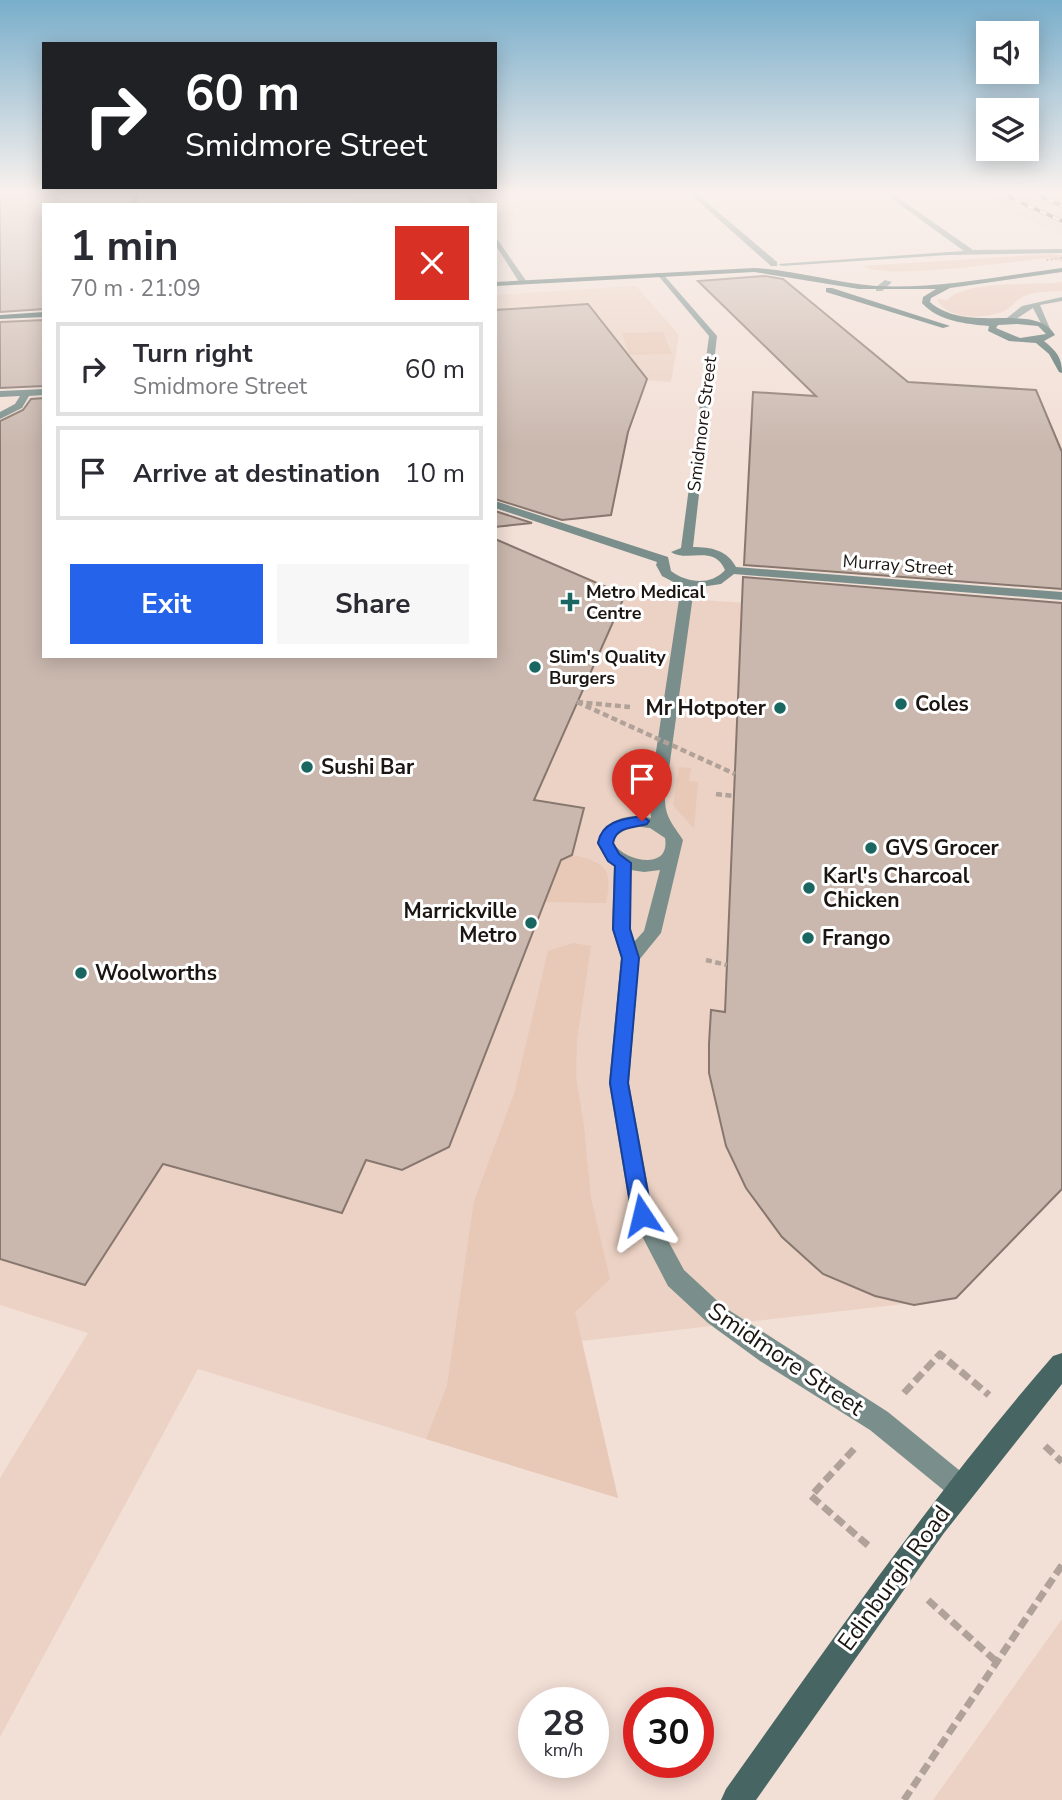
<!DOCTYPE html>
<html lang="en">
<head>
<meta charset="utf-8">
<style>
	:root { --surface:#fff; --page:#f7f7f7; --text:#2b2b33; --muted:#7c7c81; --line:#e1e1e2; --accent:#2563eb }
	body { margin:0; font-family:"Nunito Sans",sans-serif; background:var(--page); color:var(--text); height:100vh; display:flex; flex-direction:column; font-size:26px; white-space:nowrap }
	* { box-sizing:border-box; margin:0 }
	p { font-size:23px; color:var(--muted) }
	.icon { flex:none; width:38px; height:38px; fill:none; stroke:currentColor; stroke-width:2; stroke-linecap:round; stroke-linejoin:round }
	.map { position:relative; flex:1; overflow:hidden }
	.panel { position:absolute; left:42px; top:203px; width:455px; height:455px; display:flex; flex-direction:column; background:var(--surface); border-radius:0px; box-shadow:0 4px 18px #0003 }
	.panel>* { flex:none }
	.banner { position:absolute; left:42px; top:42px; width:455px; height:147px; border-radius:0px; box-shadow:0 4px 18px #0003; background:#202124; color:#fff; overflow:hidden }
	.controls { position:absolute; left:976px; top:21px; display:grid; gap:14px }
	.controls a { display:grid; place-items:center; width:63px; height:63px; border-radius:0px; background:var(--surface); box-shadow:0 4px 18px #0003; font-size:35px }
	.speed { position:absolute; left:518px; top:1687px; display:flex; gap:14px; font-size:35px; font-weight:700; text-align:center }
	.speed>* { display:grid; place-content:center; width:91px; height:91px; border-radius:50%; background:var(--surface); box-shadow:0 4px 18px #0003; line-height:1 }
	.speed small { font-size:18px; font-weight:400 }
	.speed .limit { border:10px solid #d22; background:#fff; color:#111 }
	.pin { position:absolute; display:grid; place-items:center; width:60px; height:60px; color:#fff; margin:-72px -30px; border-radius:50% 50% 50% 0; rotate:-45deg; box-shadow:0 0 7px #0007 }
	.pin .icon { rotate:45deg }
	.me { position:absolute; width:77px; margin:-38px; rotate:350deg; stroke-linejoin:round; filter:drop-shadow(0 0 5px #0008) }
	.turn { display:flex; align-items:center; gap:24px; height:147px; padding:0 28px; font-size:32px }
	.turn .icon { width:91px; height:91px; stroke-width:2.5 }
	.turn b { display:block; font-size:49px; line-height:60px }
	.round { display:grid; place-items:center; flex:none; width:74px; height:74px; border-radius:0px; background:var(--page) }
	.summary { display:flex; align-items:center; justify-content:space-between; height:119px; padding:0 28px }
	h1 { font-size:42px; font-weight:700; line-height:52px }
	.button { display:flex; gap:14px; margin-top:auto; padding:14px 28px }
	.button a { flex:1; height:80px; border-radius:0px; background:var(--accent); color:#fff; font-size:28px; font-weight:700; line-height:80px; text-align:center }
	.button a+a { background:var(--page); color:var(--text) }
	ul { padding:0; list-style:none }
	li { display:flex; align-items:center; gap:21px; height:94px; margin:0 14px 10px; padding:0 14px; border:4px solid var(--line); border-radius:0px }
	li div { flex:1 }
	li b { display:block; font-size:26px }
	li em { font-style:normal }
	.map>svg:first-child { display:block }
	.built { fill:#ecd2c4 }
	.green { fill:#e8c8b7 }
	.building { fill:#cab8ae; stroke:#87776e; stroke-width:2 }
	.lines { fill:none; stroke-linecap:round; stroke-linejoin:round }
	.path-far1 { stroke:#b0a199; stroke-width:4.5; stroke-dasharray:6 3.5; stroke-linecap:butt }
	.path { stroke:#b0a199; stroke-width:7; stroke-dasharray:11 5; stroke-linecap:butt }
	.street { fill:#7a8f8c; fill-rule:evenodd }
	.secondary { fill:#476663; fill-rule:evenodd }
	.rail-casing { stroke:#3f3732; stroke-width:3.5 }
	.rail { stroke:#fff; stroke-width:2.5; stroke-dasharray:7; stroke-linecap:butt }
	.path-bridge-far1 { stroke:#b0a199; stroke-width:2; stroke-dasharray:2.5 2; stroke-linecap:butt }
	.path-bridge { stroke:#b0a199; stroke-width:4.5; stroke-dasharray:6 3.5; stroke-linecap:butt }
	.route { fill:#2563eb; stroke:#184099; stroke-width:2 }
	.poi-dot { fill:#1a6660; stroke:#fff; stroke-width:2.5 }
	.labels { text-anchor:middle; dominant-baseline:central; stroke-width:6; stroke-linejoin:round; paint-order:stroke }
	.far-street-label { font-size:18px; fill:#1c1612; stroke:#fff }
	.far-poi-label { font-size:18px; font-weight:bold; fill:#1c1612; stroke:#fff; text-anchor:start }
	.poi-label { font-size:21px; font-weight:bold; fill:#1c1612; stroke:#fff; text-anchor:start }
	.near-street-label { font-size:24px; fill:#1c1612; stroke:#fff }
</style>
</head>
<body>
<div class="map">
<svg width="1062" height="1800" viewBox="0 0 1062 1800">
	<rect width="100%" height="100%" fill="#f2dfd6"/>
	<g class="built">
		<path d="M 157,194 L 453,194 L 460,205 L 309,205 L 307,200 L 156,205 Z"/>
		<path d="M 976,194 L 1062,194 L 1062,236 L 997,205 Z"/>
		<path d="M 636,286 L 679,335 L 671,382 L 495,369 L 495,295 Z"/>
		<path d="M 0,443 L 44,656 L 495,656 L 625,595 L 1062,623 L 1062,1189 L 956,1298 L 582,1341 L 618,1498 L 198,1369 L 0,1737 L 0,1478 L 88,1333 L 0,1305 Z"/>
		<path d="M 1062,1619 L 1062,1800 L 933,1800 Z"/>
	</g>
	<g class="green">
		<path d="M 424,194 L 429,201 L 367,205 L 358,205 L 355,197 Z"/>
		<path d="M 1050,254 L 1062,255 L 1062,262 L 1049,258 C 1017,261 886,281 864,266 Z"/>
		<path d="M 1062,282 L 1062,291 C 1050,292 1035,291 1024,296 C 1015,300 1011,309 1002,312 C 983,319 946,320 937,299 L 947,300 C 967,279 1033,286 1062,282 Z"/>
		<path d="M 663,332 L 672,354 L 629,355 L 622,333 Z"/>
		<path d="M 679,767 L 691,768 L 689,781 L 698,782 L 694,829 L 673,805 Z"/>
		<path d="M 572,855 C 606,862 613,869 606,903 L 545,902 L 561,860 Z"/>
		<path d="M 573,943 L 591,946 L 577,1039 L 576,1076 L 584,1127 L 591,1198 L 610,1279 L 575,1312 L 618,1498 L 426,1439 L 447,1386 L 474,1201 L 515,1091 L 548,951 Z"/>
	</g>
	<g class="building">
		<path d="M 0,194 L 58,194 L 55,205 L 44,205 L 44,309 L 0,312 Z"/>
		<path d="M 765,276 L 783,279 L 908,382 L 1036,390 L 1062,452 L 1062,589 L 744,565 L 753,392 L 816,396 L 698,281 Z"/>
		<path d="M 588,304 L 647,379 L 628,432 L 611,515 L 562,520 L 495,499 L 495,310 Z"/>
		<path d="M 44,320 L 44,386 L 0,388 L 0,322 Z"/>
		<path d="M 44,398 L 44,656 L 495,656 L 495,539 L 625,595 L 534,800 L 584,808 L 572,855 L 561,860 L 449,1147 L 402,1170 L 366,1160 L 342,1213 L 163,1164 L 85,1285 L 0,1259 L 0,421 L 23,410 L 31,399 Z"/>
		<path d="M 495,511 L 532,523 L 495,527 Z"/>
		<path d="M 743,577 L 1062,603 L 1062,1189 L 956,1298 L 914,1305 L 875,1296 L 823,1274 L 782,1237 L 746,1188 L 726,1146 L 709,1073 L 709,1044 L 711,1010 L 725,1012 Z"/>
	</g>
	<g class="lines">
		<g class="path-far1">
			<path d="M 577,702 L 630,707"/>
			<path d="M 716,794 L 734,796"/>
			<path d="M 706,960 L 727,965"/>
		</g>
		<g class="path">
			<path d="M 904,1393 L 940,1354 L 989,1395"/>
			<path d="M 1045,1446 L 1062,1462"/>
			<path d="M 854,1449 L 811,1496 L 870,1547"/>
			<path d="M 928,1600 L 998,1663"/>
			<path d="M 904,1800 L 1062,1565"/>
		</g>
		<g class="street">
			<path d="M 132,194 L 138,194 L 137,205 L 131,205 Z"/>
			<path d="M 465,194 L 471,194 L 478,205 L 472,205 Z"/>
			<path d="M 690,194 L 697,194 L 777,262 L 777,266 L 771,266 Z"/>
			<path d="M 885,194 L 893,194 L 973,250 L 1062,249 L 1062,253 L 948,255 L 782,266 L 778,264 L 964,251 Z"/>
			<path d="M 495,236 L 527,282 L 526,284 L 519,282 L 495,244 Z"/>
			<path d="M 656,273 L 662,273 L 717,336 L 693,547 C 711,547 727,550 736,567 L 1062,592 L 1062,600 L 734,574 L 721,584 L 694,588 L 665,798 C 665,818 673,824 683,840 L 661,933 L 639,960 L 629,1083 L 653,1213 L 684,1270 L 724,1307 L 888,1412 L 970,1479 L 974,1488 L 970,1497 L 961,1501 L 952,1497 L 870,1430 L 760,1361 L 708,1323 L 668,1286 L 631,1215 L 609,1083 L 621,958 L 612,929 L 614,864 L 605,857 L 597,843 C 605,819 628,813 651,818 L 649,798 L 681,586 L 662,576 L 656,565 L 657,562 L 495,508 L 495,501 L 668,557 L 671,571 C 687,583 711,586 725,570 C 714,544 687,563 671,552 L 681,548 L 709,336 ZM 632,826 L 650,828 L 665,838 C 671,871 625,862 613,843 L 617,835 ZM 631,870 L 644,872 L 660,870 L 644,931 L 634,942 L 630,929 Z"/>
			<path d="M 885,280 L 892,282 L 882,291 L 876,291 L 876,287 Z"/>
			<path d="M 1062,297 L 1062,301 L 1040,305 L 1051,331 L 1045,331 L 1033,308 L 1010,323 L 1003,321 L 1022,306 Z"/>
			<path d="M 44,389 L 44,395 L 29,396 L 22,408 L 0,419 L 0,412 L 15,404 L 20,396 L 0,397 L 0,391 Z"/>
		</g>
		<g class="secondary">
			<path d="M 754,268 C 795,270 835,283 876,286 C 938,289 1000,276 1062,268 L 1062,272 L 950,288 L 931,298 L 930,302 C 967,335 1035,301 1055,335 L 1044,341 C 1056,351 1062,357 1062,373 L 1059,372 L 1049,354 L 1036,343 L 1009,341 L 988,331 L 989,326 C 966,324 938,321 922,303 L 923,297 L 936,289 L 859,289 L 754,272 L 495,286 L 495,282 ZM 1017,324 L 1038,326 L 1046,334 L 1020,338 L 996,328 L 998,325 Z"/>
			<path d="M 826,288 L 832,288 L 950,326 L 943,328 L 826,292 Z"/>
			<path d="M 44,312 L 44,317 L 0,319 L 0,315 Z"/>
			<path d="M 1062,1353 L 1062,1384 L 944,1533 L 756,1800 L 721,1800 L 726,1789 C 831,1641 934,1493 1053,1356 Z"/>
		</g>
		<defs>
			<g id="rail">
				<path d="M 1002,194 L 1062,221"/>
				<path d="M 1034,194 L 1062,206"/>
			</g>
		</defs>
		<use href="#rail" class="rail-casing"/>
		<use href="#rail" class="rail"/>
		<path class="path-bridge-far1" d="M 1046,260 L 1062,258"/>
		<path class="path-bridge" d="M 577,702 L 735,774"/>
	</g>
	<linearGradient id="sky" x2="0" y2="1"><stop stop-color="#79aecb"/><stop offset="0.43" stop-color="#f9f1ed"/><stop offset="1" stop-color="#f9f1ed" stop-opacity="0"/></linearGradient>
	<rect width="1062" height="446" fill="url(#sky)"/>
	<path class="route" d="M 642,816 L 649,821 L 647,824 C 634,828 616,826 613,843 L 619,854 L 631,863 L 630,929 L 639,958 L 628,1083 L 652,1215 L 649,1221 L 642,1224 L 635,1221 L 632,1215 L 610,1083 L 622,958 L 613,929 L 615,866 L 608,861 L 598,843 C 602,821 623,819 642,816 Z"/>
	<g class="poi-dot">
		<path d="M566.5 591.5h7v7h7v7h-7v7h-7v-7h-7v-7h7z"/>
		<circle cx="535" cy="667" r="7"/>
		<circle cx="901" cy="704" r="7"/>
		<circle cx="780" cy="708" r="7"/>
		<circle cx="307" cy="767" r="7"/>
		<circle cx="871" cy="848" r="7"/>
		<circle cx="809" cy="888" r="7"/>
		<circle cx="531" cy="923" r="7"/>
		<circle cx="808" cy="938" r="7"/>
		<circle cx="81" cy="973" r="7"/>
	</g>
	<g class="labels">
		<g class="far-street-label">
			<text transform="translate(702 424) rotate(-83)">Smidmore Street</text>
			<text transform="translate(898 565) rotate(4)">Murray Street</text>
		</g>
		<g class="far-poi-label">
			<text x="586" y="592">Metro Medical<tspan x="586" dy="21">Centre</tspan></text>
			<text x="549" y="657">Slim's Quality<tspan x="549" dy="21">Burgers</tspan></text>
		</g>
		<g class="poi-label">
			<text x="915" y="704">Coles</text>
			<text x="766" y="708" text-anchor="end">Mr Hotpoter</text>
			<text x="321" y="767">Sushi Bar</text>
			<text x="885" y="848">GVS Grocer</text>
			<text x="823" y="876">Karl's Charcoal<tspan x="823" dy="24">Chicken</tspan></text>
			<text x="517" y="911" text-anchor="end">Marrickville<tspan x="517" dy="24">Metro</tspan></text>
			<text x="822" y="938">Frango</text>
			<text x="95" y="973">Woolworths</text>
		</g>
		<g class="near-street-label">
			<text transform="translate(786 1359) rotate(34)">Smidmore Street</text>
			<text transform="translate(894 1578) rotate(-54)">Edinburgh Road</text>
		</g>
	</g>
</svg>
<div class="controls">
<a><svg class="icon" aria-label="sound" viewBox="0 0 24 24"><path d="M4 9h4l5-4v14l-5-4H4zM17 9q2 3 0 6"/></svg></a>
<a><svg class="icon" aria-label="layers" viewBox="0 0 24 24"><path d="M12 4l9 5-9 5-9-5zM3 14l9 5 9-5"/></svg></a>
</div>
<div class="speed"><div>28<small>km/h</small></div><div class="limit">30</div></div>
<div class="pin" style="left:642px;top:821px;background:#d93025"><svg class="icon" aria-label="arrive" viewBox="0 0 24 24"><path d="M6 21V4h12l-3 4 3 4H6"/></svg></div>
<svg class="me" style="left:642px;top:1215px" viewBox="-20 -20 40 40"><path d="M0-17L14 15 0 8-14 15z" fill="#2563eb" stroke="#fff" stroke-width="4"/></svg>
<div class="banner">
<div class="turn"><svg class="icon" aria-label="right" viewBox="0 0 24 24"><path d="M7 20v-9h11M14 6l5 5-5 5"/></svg><div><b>60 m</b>Smidmore Street</div></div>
</div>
<section class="panel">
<div class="summary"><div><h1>1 min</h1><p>70 m · 21:09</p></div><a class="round" style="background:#d93025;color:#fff"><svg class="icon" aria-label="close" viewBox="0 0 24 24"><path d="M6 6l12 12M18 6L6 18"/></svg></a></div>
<ul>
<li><svg class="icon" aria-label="right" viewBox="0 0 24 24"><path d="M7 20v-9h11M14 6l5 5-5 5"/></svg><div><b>Turn right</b><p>Smidmore Street</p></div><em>60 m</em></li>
<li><svg class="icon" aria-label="arrive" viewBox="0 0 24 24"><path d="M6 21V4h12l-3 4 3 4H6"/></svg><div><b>Arrive at destination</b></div><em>10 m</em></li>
</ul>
<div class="button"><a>Exit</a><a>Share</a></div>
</section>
</div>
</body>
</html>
